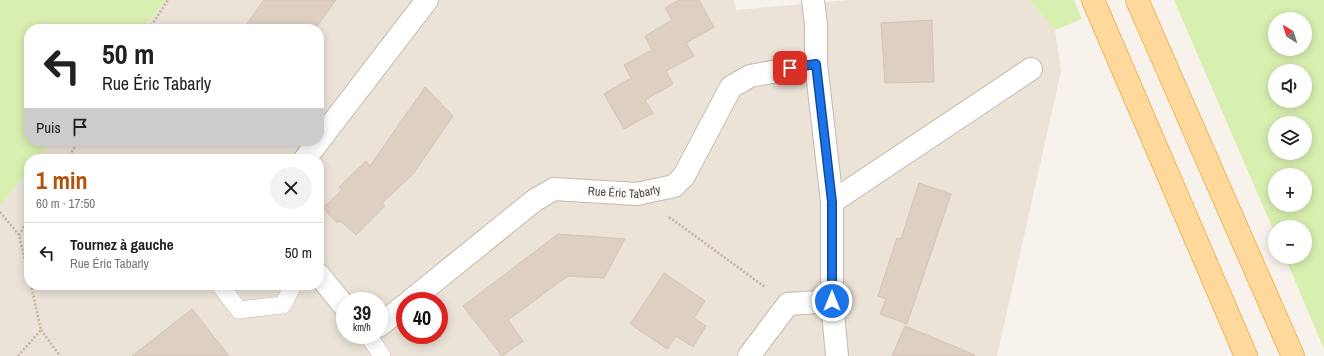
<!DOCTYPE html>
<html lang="fr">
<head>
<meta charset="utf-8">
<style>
	:root { --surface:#fff; --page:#f2f2f2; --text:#202124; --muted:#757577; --line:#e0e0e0; --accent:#b45309 }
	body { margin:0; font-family:"Archivo Narrow",sans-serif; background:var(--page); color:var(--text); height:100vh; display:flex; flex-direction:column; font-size:15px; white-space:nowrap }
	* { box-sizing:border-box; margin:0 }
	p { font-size:13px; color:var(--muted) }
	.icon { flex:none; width:22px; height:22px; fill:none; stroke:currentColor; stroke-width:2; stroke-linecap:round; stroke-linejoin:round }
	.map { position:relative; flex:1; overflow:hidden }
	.details { position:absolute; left:24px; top:154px; width:300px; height:136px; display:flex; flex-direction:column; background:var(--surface); border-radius:16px; box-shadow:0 2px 10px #0003 }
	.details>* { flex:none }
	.guide { position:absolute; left:24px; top:24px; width:300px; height:122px; border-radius:16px; box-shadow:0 2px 10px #0003; background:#fff; color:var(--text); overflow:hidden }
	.needle { width:26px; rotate:322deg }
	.buttons { position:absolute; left:1268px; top:12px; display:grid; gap:8px }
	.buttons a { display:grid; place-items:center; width:44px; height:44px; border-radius:50%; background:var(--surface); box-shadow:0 2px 10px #0003; font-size:20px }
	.speed { position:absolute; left:336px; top:292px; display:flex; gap:8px; font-size:20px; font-weight:700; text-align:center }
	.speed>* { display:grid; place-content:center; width:52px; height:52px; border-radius:50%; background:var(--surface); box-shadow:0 2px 10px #0003; line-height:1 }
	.speed small { font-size:10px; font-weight:400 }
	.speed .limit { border:6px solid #d22; background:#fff; color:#111 }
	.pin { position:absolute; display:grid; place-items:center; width:34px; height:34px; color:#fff; margin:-17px; border-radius:8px; box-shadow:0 2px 6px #0006 }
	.me { position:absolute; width:44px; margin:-22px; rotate:0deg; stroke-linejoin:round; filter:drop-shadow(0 0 3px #0008) }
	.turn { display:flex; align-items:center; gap:14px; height:84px; padding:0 12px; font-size:18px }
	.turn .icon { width:52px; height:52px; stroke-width:2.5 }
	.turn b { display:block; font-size:28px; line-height:34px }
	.then { display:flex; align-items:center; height:38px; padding:0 12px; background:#0003; gap:8px; font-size:15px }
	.round { display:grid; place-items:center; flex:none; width:42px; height:42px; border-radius:21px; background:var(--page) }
	.headline { display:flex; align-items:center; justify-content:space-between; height:68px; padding:0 12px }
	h1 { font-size:24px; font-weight:700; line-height:30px; color:var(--accent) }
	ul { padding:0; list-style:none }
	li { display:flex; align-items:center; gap:12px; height:60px; padding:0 12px; border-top:1px solid var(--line) }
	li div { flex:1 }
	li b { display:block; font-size:15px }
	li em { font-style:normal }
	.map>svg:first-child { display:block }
	.residential { fill:#ebe3d8; fill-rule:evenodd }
	.green { fill:#d9efb0; fill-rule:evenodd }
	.building { fill:#ddcfc1; stroke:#d6c3b1 }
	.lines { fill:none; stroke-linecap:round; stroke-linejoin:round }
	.service-casing { stroke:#c4b9ac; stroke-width:18 }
	.minor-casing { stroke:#c4b9ac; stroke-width:24 }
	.tertiary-casing { stroke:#c4b9ac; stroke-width:24 }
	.primary-casing { stroke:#f1b55e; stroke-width:24 }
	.path { stroke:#c7b39b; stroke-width:2.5; stroke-dasharray:2 2; stroke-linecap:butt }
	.service { stroke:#fff; stroke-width:17 }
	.minor { stroke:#fff; stroke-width:22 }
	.tertiary { stroke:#fff; stroke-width:22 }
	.primary { stroke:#ffd89b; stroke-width:22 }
	.route-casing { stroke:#114b97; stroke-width:10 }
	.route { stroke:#1a73e8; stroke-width:7 }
	.labels { text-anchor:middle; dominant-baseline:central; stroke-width:3; stroke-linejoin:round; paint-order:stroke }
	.street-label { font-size:12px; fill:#4c4237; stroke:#fff }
</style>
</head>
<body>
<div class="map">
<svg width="1324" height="356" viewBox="0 0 1324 356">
	<rect width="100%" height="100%" fill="#f7f2eb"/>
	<path class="residential" d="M 166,0 L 734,0 L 736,10 L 848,0 L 1029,0 L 1055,30 L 1061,71 L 997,356 L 0,356 L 0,206 L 29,170 L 29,285 L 319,285 L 319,159 L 38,159 L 52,141 L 319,141 L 319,29 L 142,29 ZM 345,301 L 379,301 L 379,335 L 345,335 ZM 405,301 L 439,301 L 439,335 L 405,335 Z"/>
	<g class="green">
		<path d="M 0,0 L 166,0 L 142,29 L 29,29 L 29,141 L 52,141 L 38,159 L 29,159 L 29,170 L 0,206 Z"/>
		<path d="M 1029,0 L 1074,0 L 1082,19 L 1055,30 Z"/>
		<path d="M 1174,0 L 1324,0 L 1324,349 L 1285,257 L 1305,257 L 1305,227 L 1275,227 L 1275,234 ZM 1275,19 L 1305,19 L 1305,49 L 1275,49 ZM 1275,71 L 1305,71 L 1305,101 L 1275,101 ZM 1275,123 L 1305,123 L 1305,153 L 1275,153 ZM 1275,175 L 1305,175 L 1305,205 L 1275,205 Z"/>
	</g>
	<g class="building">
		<path d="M 264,0 L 336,0 L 315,29 L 243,29 Z"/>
		<path d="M 679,0 L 699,0 L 714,27 L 686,43 L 694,56 L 666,71 L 673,84 L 645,100 L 653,113 L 624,129 L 604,94 L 631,78 L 624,65 L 652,50 L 645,36 L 672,20 L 665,8 Z"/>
		<path d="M 932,20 L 934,82 L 885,83 L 881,23 Z"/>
		<path d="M 425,87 L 453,116 L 413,174 L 382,203 L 385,206 L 356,235 L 342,222 L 336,222 L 323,208 L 342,190 L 339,187 L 366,161 L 370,166 Z"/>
		<path d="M 919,183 L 951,194 L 907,324 L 880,314 L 886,299 L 878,296 L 897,238 L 901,239 Z"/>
		<path d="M 558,234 L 625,239 L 604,278 L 568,276 L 508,320 L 523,341 L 502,356 L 463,306 Z"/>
		<path d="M 664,273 L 705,301 L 694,318 L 706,326 L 693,347 L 676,336 L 667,349 L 630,324 Z"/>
		<path d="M 192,309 L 229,356 L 132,356 Z"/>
		<path d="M 905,326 L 975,355 L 975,356 L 892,356 Z"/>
	</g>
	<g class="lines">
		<defs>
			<g id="service">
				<path d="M 220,285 L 239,310 L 283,305 L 293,285"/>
				<path d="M 368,335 L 382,356"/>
			</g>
			<g id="minor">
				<path d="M 305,159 L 427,0"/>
				<path d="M 832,202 L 1031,69"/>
				<path d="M 319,275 L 345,307"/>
				<path id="s1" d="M 410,301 L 535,200 L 554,189 L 637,194 L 674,186 L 684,176 L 731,87 L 750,76 L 816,64"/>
				<path d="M 379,326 L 405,305"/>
				<path d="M 749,356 L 788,304 L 832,301"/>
			</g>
			<path id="tertiary" d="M 813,0 L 816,25 L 816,64 L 832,202 L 832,301 L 837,356"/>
			<g id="primary">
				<path d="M 1093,0 L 1246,356"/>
				<path d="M 1137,0 L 1293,356"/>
			</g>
		</defs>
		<use href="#service" class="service-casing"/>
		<use href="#minor" class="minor-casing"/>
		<use href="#tertiary" class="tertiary-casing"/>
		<use href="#primary" class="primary-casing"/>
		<g class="path">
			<path d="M 149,29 L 168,0"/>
			<path d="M 67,159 L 79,141"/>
			<path d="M 0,212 L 19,235 L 29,278"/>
			<path d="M 669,217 L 765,287"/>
			<path d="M 19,235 L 29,219"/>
			<path d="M 41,330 L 60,356"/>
			<path d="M 18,356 L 41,330 L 31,285"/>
		</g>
		<use href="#service" class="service"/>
		<use href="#minor" class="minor"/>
		<use href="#tertiary" class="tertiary"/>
		<use href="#primary" class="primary"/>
	</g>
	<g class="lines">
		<defs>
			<path id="route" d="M 790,68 L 816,64 L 832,202 L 832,301"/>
		</defs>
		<use href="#route" class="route-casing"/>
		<use href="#route" class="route"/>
	</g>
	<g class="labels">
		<g class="street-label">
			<text stroke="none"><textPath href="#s1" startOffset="253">Rue Éric Tabarly</textPath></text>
		</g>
	</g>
</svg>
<div class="buttons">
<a><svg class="needle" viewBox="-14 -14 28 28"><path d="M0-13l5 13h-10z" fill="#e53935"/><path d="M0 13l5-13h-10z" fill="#757577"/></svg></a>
<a><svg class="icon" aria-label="sound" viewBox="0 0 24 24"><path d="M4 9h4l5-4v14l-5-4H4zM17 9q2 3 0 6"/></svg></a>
<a><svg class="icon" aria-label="layers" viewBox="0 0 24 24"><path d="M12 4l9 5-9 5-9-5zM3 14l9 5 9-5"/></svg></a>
<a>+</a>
<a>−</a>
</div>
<div class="speed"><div>39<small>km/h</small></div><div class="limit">40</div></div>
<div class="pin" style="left:790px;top:68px;background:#d93025"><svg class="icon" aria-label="arrive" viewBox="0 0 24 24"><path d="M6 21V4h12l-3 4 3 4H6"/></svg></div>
<svg class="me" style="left:832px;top:301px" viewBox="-20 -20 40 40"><circle r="17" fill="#1a73e8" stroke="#fff" stroke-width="3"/><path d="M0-11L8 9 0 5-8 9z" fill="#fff"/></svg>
<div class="guide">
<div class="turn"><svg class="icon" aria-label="left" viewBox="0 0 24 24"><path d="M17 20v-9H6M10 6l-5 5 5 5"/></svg><div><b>50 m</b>Rue Éric Tabarly</div></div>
<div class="then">Puis<svg class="icon" aria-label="arrive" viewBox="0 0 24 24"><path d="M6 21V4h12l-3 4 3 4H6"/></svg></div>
</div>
<section class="details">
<div class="headline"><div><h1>1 min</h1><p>60 m · 17:50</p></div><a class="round"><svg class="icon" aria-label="close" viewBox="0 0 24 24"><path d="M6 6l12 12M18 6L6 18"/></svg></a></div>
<ul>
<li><svg class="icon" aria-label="left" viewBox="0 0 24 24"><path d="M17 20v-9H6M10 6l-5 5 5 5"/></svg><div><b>Tournez à gauche</b><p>Rue Éric Tabarly</p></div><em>50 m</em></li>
</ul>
</section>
</div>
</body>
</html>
